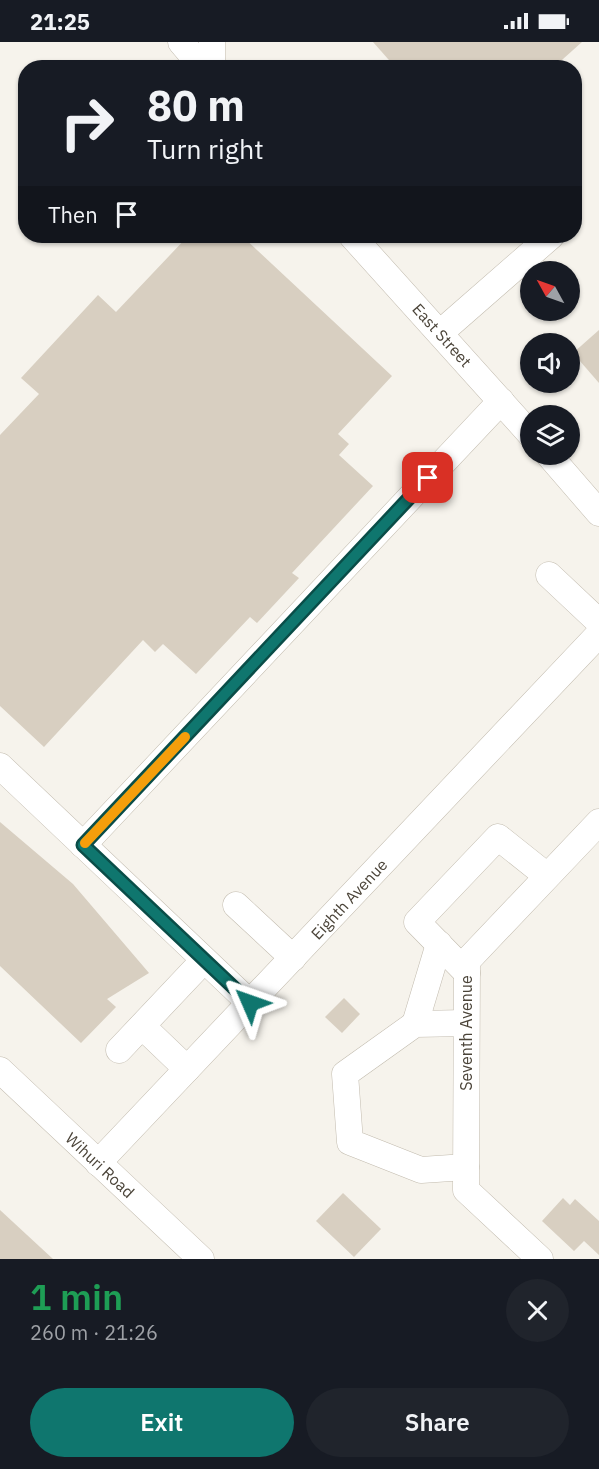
<!DOCTYPE html>
<html lang="en">
<head>
<meta charset="utf-8">
<style>
	:root { --surface:#171b24; --page:#20242c; --text:#f1f3f6; --muted:#9ea1a6; --accent:#0f766e }
	body { margin:0; font-family:"IBM Plex Sans",sans-serif; background:var(--page); color:var(--text); height:100vh; display:flex; flex-direction:column; font-size:22px; white-space:nowrap }
	* { box-sizing:border-box; margin:0 }
	p { font-size:20px; color:var(--muted) }
	.icon { flex:none; width:33px; height:33px; fill:none; stroke:currentColor; stroke-width:2; stroke-linecap:round; stroke-linejoin:round }
	.map { position:relative; height:1217px; overflow:hidden }
	.drawer { display:flex; flex-direction:column; background:var(--surface); flex:1 }
	.drawer>* { flex:none }
	.hud { position:absolute; left:18px; top:18px; width:564px; height:183px; border-radius:24px; box-shadow:0 2px 4px #0004; background:#171b24; color:var(--text); overflow:hidden }
	.needle { width:39px; rotate:310deg }
	.controls { position:absolute; left:520px; top:219px; display:grid; gap:12px }
	.controls a { display:grid; place-items:center; width:60px; height:60px; border-radius:50%; background:var(--surface); box-shadow:0 2px 4px #0004; font-size:30px }
	.pin { position:absolute; display:grid; place-items:center; width:51px; height:51px; color:#fff; margin:-26px; border-radius:12px; box-shadow:0 3px 9px #0006 }
	.me { position:absolute; width:66px; margin:-33px; rotate:313deg; stroke-linejoin:round; filter:drop-shadow(0 0 4px #0008) }
	.turn { display:flex; align-items:center; gap:21px; height:126px; padding:0 30px; font-size:27px }
	.turn .icon { width:78px; height:78px; stroke-width:2.5 }
	.turn b { display:block; font-size:42px; line-height:51px }
	.then { display:flex; align-items:center; height:57px; padding:0 30px; background:#0003; gap:12px; font-size:22px }
	.round { display:grid; place-items:center; flex:none; width:63px; height:63px; border-radius:32px; background:var(--page) }
	.overview { display:flex; align-items:center; justify-content:space-between; height:102px; padding:0 30px }
	h1 { font-size:36px; font-weight:600; line-height:45px; color:#1e9e55 }
	.button { display:flex; gap:12px; margin-top:auto; padding:12px 30px }
	.button a { flex:1; height:69px; border-radius:36px; background:var(--accent); color:#fff; font-size:24px; font-weight:600; line-height:69px; text-align:center }
	.button a+a { background:var(--page); color:var(--text) }
	.status { display:flex; justify-content:space-between; align-items:center; height:42px; padding:0 30px; background:var(--surface); direction:ltr }
	.status svg { height:16px; fill:currentColor }
	.map>svg:first-child { display:block }
	.building { fill:#d8cfc1 }
	.lines { fill:none; stroke-linecap:round; stroke-linejoin:round }
	.minor-casing { stroke:#c2bbae; stroke-width:27 }
	.minor { stroke:#fff; stroke-width:26 }
	.route-casing { stroke:#0a4d48; stroke-width:15 }
	.route { stroke:#0f766e; stroke-width:10 }
	.slow { stroke:#f59e0b; stroke-width:10 }
	.labels { text-anchor:middle; dominant-baseline:central; stroke-width:5; stroke-linejoin:round; paint-order:stroke }
	.street-label { font-size:16px; fill:#4b4439; stroke:#fff }
</style>
</head>
<body>
<div class="status"><b>21:25</b><svg viewBox="0 0 49 12"><path d="M0 12V9h3v3zM5 12V6h3v6zM10 12V3h3v9zM15 12V0h3v12zM26 1h20v11H26zM47 4h2v5h-2z"/></svg></div>
<div class="map">
<svg width="599" height="1217" viewBox="0 0 599 1217">
	<rect width="100%" height="100%" fill="#f6f3ec"/>
	<g class="building">
		<path d="M 373,0 L 582,0 L 553,26 L 396,26 Z"/>
		<path d="M 188,194 L 242,194 L 392,334 L 338,392 L 349,402 L 339,413 L 373,444 L 292,531 L 299,536 L 257,581 L 250,575 L 196,632 L 163,602 L 155,610 L 143,598 L 44,705 L 0,664 L 0,393 L 39,352 L 21,336 L 98,253 L 116,270 Z"/>
		<path d="M 599,288 L 599,341 L 573,311 Z"/>
		<path d="M 0,780 L 73,842 L 149,931 L 107,957 L 116,965 L 81,1001 L 0,924 Z"/>
		<path d="M 344,956 L 360,972 L 342,991 L 325,975 Z"/>
		<path d="M 343,1151 L 381,1187 L 354,1215 L 316,1179 Z"/>
		<path d="M 563,1156 L 570,1163 L 575,1157 L 599,1179 L 599,1213 L 584,1199 L 574,1209 L 542,1179 Z"/>
		<path d="M 0,1168 L 53,1217 L 0,1217 Z"/>
	</g>
	<g class="lines">
		<defs>
			<g id="minor">
				<path d="M 181,0 L 203,26"/>
				<path d="M 212,26 L 212,0"/>
				<path d="M 352,194 L 531,393"/>
				<path d="M 440,291 L 551,194"/>
				<path d="M 548,412 L 599,471"/>
				<path d="M 549,533 L 599,580"/>
				<path d="M 0,724 L 250,961"/>
				<path d="M 83,803 L 501,359"/>
				<path d="M 236,863 L 293,916"/>
				<path d="M 467,931 L 417,880 L 498,795 L 547,834"/>
				<path d="M 415,982 L 439,902"/>
				<path d="M 142,984 L 187,1027"/>
				<path d="M 119,1008 L 204,918"/>
				<path d="M 0,1028 L 201,1217"/>
				<path d="M 98,1121 L 599,592"/>
				<path d="M 466,1125 L 421,1128 L 350,1100 L 345,1032 L 415,982 L 466,981"/>
				<path d="M 540,1217 L 466,1148 L 467,919 L 599,780"/>
			</g>
		</defs>
		<use href="#minor" class="minor-casing"/>
		<use href="#minor" class="minor"/>
	</g>
	<g class="lines">
		<defs>
			<path id="route" d="M 250,961 L 83,803 L 428,436"/>
		</defs>
		<use href="#route" class="route-casing"/>
		<use href="#route" class="route"/>
		<path class="slow" d="M 85,801 L 185,695"/>
	</g>
	<g class="labels">
		<g class="street-label">
			<text transform="translate(442 293) rotate(48)">East Street</text>
			<text transform="translate(349 857) rotate(-47)">Eighth Avenue</text>
			<text transform="translate(466 991) rotate(-90)">Seventh Avenue</text>
			<text transform="translate(100 1123) rotate(43)">Wihuri Road</text>
		</g>
	</g>
</svg>
<div class="controls">
<a><svg class="needle" viewBox="-14 -14 28 28"><path d="M0-13l5 13h-10z" fill="#e53935"/><path d="M0 13l5-13h-10z" fill="#9ea1a6"/></svg></a>
<a><svg class="icon" aria-label="sound" viewBox="0 0 24 24"><path d="M4 9h4l5-4v14l-5-4H4zM17 9q2 3 0 6"/></svg></a>
<a><svg class="icon" aria-label="layers" viewBox="0 0 24 24"><path d="M12 4l9 5-9 5-9-5zM3 14l9 5 9-5"/></svg></a>
</div>
<div class="pin" style="left:428px;top:436px;background:#d93025"><svg class="icon" aria-label="arrive" viewBox="0 0 24 24"><path d="M6 21V4h12l-3 4 3 4H6"/></svg></div>
<svg class="me" style="left:250px;top:961px" viewBox="-20 -20 40 40"><path d="M0-17L14 15 0 8-14 15z" fill="#0f766e" stroke="#fff" stroke-width="4"/></svg>
<div class="hud">
<div class="turn"><svg class="icon" aria-label="right" viewBox="0 0 24 24"><path d="M7 20v-9h11M14 6l5 5-5 5"/></svg><div><b>80 m</b>Turn right</div></div>
<div class="then">Then<svg class="icon" aria-label="arrive" viewBox="0 0 24 24"><path d="M6 21V4h12l-3 4 3 4H6"/></svg></div>
</div>
</div>
<section class="drawer">
<div class="overview"><div><h1>1 min</h1><p>260 m · 21:26</p></div><a class="round"><svg class="icon" aria-label="close" viewBox="0 0 24 24"><path d="M6 6l12 12M18 6L6 18"/></svg></a></div>
<div class="button"><a>Exit</a><a>Share</a></div>
</section>
</body>
</html>
